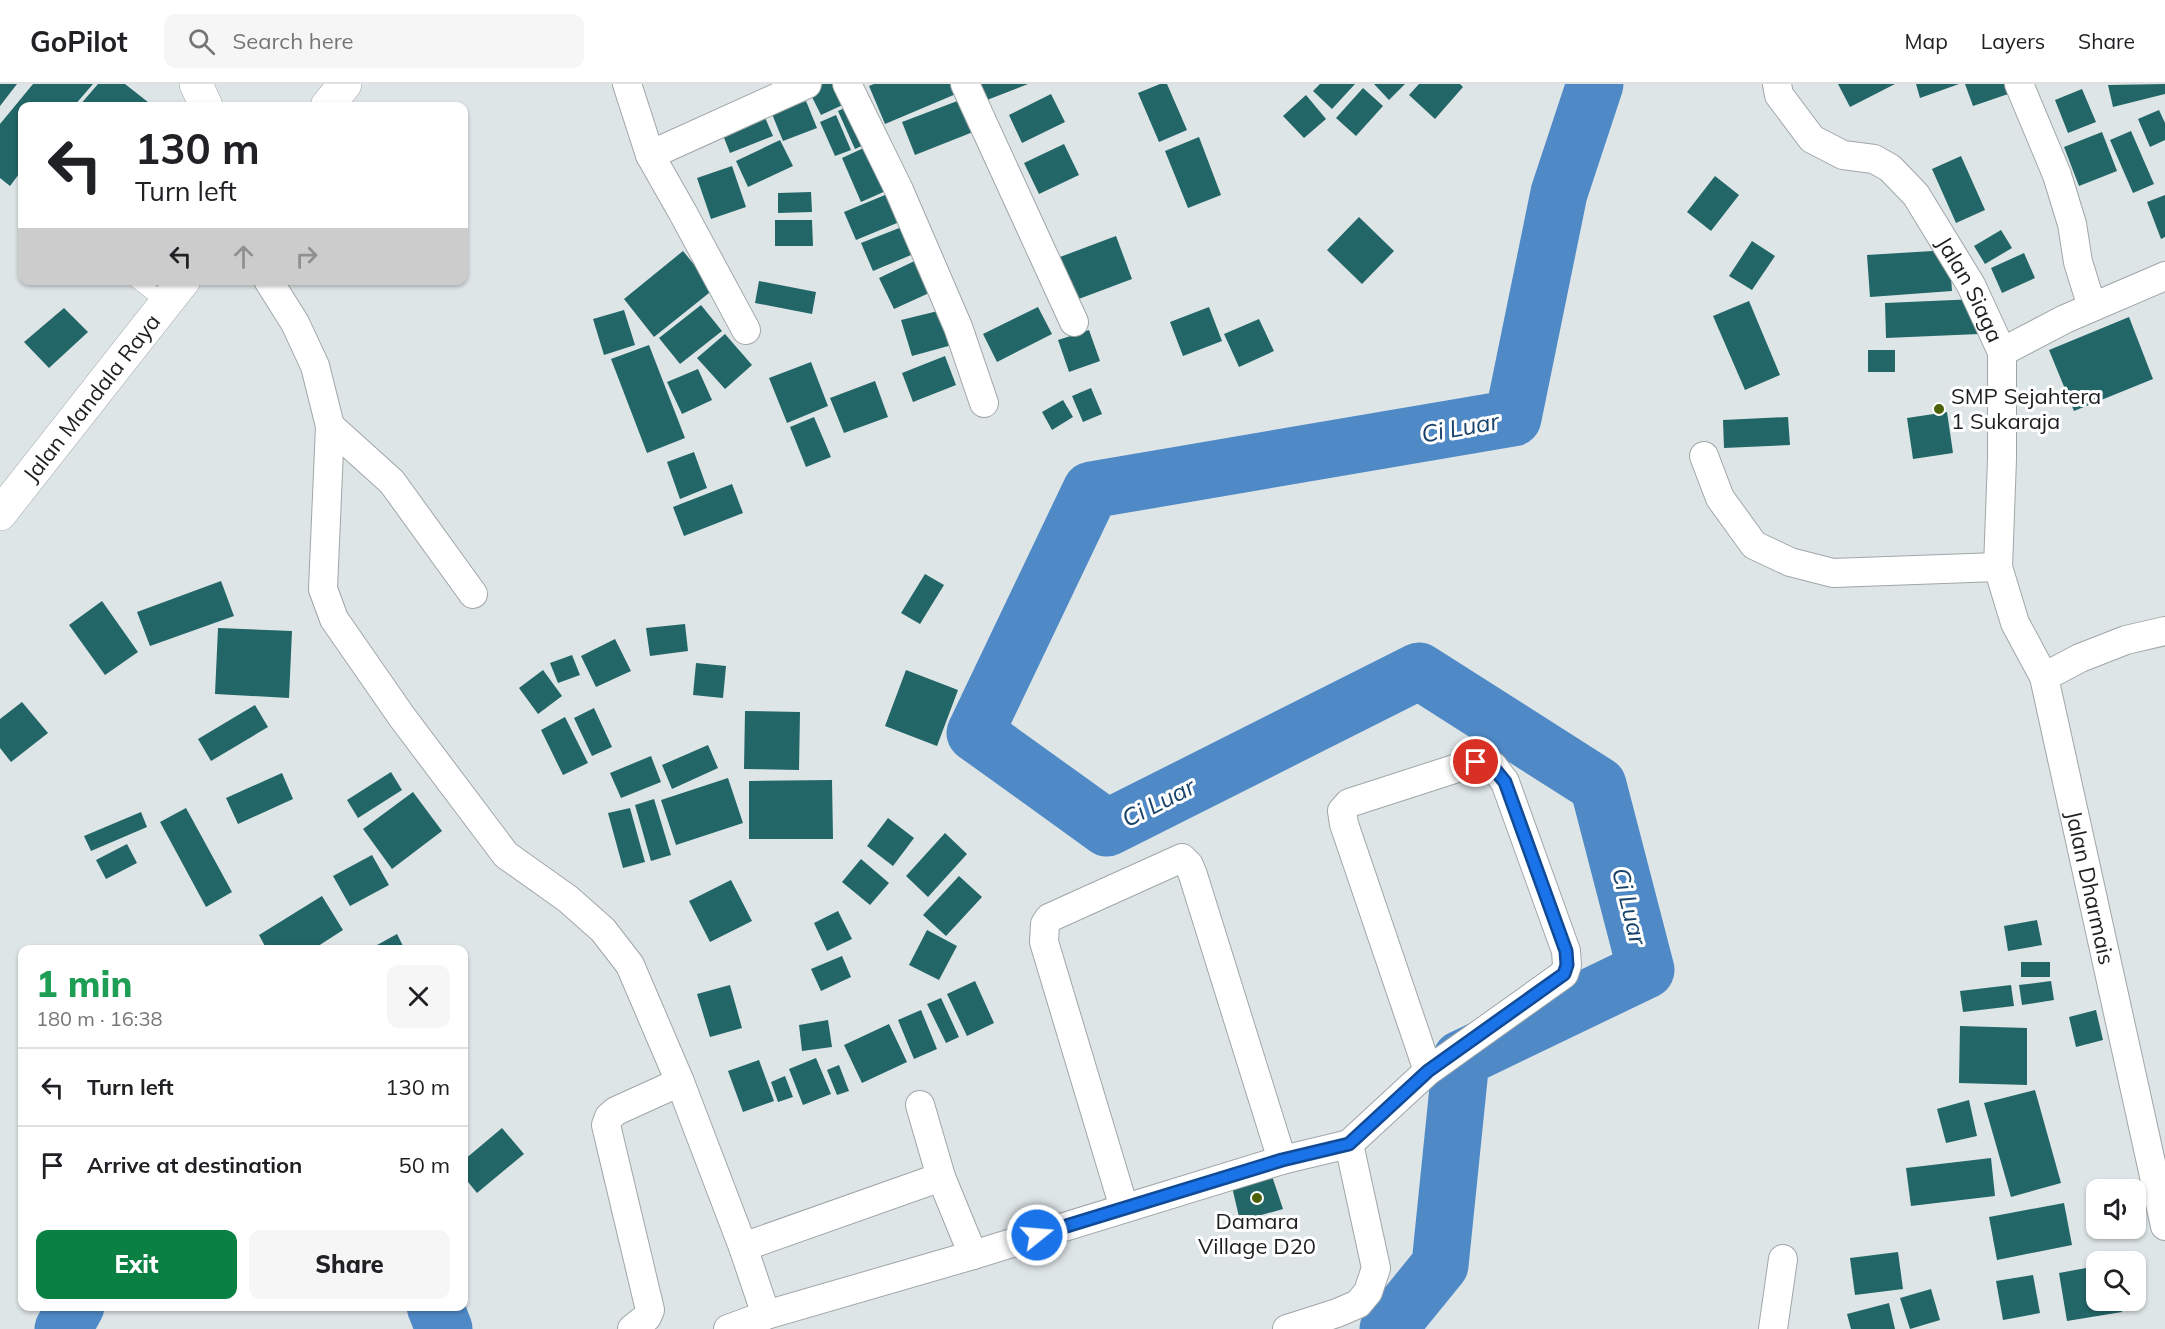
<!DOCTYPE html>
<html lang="en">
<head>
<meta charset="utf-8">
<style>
	:root { --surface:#fff; --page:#f6f6f6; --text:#202124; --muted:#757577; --line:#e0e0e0; --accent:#0b8043 }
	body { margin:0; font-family:Mulish,sans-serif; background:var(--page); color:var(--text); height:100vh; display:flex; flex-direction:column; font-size:22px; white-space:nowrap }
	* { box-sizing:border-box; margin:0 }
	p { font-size:20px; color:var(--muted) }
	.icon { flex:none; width:33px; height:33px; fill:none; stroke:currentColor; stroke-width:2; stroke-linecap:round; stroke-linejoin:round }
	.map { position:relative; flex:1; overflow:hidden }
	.side { position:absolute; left:18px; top:861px; width:450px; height:366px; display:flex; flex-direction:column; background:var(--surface); border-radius:12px; box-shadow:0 2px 4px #0004 }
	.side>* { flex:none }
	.guide { position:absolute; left:18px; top:18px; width:450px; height:183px; border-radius:12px; box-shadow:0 2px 4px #0004; background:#fff; color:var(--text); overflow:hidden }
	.buttons { position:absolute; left:2086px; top:1095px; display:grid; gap:12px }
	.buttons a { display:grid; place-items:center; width:60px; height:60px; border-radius:12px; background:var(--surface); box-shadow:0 2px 4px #0004; font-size:30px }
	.pin { position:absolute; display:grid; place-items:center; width:51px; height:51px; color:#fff; margin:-26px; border:3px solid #fff; border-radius:50%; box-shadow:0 2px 6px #0007 }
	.me { position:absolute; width:66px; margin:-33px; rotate:73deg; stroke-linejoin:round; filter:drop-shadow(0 0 4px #0008) }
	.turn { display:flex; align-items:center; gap:21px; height:126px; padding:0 18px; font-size:27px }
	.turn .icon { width:78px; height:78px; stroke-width:2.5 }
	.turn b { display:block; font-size:42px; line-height:51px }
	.lanes { display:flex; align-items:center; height:57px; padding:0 18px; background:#0003; justify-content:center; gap:30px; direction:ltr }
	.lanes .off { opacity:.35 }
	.round { display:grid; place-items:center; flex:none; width:63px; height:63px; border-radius:12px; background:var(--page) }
	.summary { display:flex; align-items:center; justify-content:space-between; height:102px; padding:0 18px }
	h1 { font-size:36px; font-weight:800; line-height:45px; color:#1e9e55 }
	.primary-button { display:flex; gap:12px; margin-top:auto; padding:12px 18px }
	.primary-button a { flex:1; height:69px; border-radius:12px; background:var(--accent); color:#fff; font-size:24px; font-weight:800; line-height:69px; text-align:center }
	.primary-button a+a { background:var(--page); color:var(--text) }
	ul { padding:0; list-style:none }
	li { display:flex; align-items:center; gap:18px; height:78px; padding:0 18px; border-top:2px solid var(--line) }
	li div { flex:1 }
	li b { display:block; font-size:22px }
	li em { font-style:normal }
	header { display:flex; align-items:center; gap:36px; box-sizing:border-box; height:84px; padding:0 30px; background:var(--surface); border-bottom:2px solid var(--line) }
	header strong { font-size:28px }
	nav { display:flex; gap:33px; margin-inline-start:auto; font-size:21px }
	.search { width:420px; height:54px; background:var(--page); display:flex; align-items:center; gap:15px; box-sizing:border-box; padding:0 21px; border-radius:12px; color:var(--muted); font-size:22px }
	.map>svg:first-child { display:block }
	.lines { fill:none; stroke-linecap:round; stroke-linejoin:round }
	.river { stroke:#4f8ac7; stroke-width:57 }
	.building { fill:#226667 }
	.lane-casing { stroke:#a0a6a8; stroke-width:16 }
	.street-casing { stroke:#a0a6a8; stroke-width:30 }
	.secondary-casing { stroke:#a0a6a8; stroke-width:34 }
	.lane { stroke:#fff; stroke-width:15 }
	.street { stroke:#fff; stroke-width:28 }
	.secondary { stroke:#fff; stroke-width:33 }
	.route-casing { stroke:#114b97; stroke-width:15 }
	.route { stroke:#1a73e8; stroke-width:10 }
	.poi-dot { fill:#4b6007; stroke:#fff; stroke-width:2 }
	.labels { text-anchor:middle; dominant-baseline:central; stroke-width:6; stroke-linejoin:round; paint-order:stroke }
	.street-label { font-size:22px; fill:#1d1f20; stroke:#fff }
	.poi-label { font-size:22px; fill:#1d1f20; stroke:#fff; text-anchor:start }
	.water-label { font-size:24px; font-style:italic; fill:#18436b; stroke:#fff }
</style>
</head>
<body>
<header>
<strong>GoPilot</strong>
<div class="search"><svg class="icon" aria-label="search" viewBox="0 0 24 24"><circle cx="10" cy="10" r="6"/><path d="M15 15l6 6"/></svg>Search here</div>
<nav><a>Map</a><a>Layers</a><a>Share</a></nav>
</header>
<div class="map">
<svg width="2165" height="1245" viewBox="0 0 2165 1245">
	<rect width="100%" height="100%" fill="#dee5e7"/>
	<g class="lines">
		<g class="river">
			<path d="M 435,1222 L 444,1245"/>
			<path d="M 63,1245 L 76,1222"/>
			<path d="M 1388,1245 L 1440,1181 L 1461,975 L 1646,886 L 1598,701 L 1419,587 L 1107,744 L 975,649 L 1091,406 L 1513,334 L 1559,109 L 1595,0"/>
		</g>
	</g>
	<g class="building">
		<path d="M 0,0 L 17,0 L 0,22 Z"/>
		<path d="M 33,0 L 93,0 L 74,22 L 22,22 L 22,86 L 10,102 L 0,94 L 0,40 Z"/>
		<path d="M 98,0 L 125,0 L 153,22 L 79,22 Z"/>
		<path d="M 823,0 L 840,0 L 849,18 L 821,31 L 809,7 Z"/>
		<path d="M 874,0 L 960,0 L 963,7 L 885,40 L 869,2 Z"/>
		<path d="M 981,0 L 1028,0 L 987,16 Z"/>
		<path d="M 1160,0 L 1167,0 L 1187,46 L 1159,58 L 1138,9 Z"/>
		<path d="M 1320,0 L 1355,0 L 1332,25 L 1313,7 Z"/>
		<path d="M 1374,0 L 1405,0 L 1389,16 Z"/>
		<path d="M 1419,0 L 1460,0 L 1463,3 L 1435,35 L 1409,11 Z"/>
		<path d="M 1838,0 L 1895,0 L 1850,23 Z"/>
		<path d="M 1916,0 L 1959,0 L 1920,14 Z"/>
		<path d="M 1965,0 L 2014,0 L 2017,7 L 1973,22 Z"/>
		<path d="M 2165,0 L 2165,10 L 2113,23 L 2108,1 Z"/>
		<path d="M 1363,4 L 1383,22 L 1356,52 L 1336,34 Z"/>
		<path d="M 2082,5 L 2096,38 L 2068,49 L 2055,16 Z"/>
		<path d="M 1051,10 L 1065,38 L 1022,59 L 1009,31 Z"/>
		<path d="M 1306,11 L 1326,35 L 1304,54 L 1283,32 Z"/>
		<path d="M 960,16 L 973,48 L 915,71 L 902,38 Z"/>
		<path d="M 806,17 L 817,44 L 783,57 L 772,30 Z"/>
		<path d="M 851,21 L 868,59 L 855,65 L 838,27 Z"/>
		<path d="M 2159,26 L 2165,39 L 2165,56 L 2150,63 L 2138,35 Z"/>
		<path d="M 763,29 L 773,52 L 730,69 L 721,46 Z"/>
		<path d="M 836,31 L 851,66 L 835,72 L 820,38 Z"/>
		<path d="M 2131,47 L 2154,100 L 2133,109 L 2110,56 Z"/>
		<path d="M 2102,48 L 2117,87 L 2079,102 L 2064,63 Z"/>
		<path d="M 1199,53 L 1221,111 L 1188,124 L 1165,67 Z"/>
		<path d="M 780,56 L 793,82 L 748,103 L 736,77 Z"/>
		<path d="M 1064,60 L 1079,91 L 1039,110 L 1024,79 Z"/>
		<path d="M 868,62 L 888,106 L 861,118 L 842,74 Z"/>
		<path d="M 1961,72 L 1985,126 L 1956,139 L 1932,85 Z"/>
		<path d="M 732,82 L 746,123 L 711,135 L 697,94 Z"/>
		<path d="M 1715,92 L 1739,111 L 1711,147 L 1687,128 Z"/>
		<path d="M 897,106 L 909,134 L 856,156 L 844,128 Z"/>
		<path d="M 811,108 L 812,128 L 778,129 L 778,109 Z"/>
		<path d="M 2165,111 L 2165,153 L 2161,155 L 2147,118 Z"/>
		<path d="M 1359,133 L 1394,167 L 1362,200 L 1327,166 Z"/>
		<path d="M 775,136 L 812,136 L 813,162 L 775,162 Z"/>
		<path d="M 912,139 L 923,166 L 873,187 L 861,159 Z"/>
		<path d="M 2001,146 L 2012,164 L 1985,180 L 1974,162 Z"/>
		<path d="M 1116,152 L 1132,195 L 1076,216 L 1060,173 Z"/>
		<path d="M 1752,157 L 1775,172 L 1752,206 L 1729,192 Z"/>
		<path d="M 1949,166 L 1952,207 L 1870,213 L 1867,171 Z"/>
		<path d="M 683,167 L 714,205 L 654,253 L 624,215 Z"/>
		<path d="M 2024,169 L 2035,194 L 2002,209 L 1991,184 Z"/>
		<path d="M 925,172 L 940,204 L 894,225 L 879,194 Z"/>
		<path d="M 759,197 L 816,208 L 812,230 L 755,219 Z"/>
		<path d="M 1977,215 L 1979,250 L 1886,254 L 1885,219 Z"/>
		<path d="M 1749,217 L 1780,291 L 1745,306 L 1713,232 Z"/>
		<path d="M 701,221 L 722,247 L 680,280 L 659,254 Z"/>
		<path d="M 1038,223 L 1052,250 L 997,278 L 983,250 Z"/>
		<path d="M 1209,223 L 1222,257 L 1183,272 L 1170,238 Z"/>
		<path d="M 64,224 L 88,248 L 49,284 L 24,258 Z"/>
		<path d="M 624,226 L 635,261 L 604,271 L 593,235 Z"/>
		<path d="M 938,227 L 952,261 L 912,272 L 901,236 Z"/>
		<path d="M 2129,233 L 2153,295 L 2074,327 L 2049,266 Z"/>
		<path d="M 1259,235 L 1274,267 L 1239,283 L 1224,250 Z"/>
		<path d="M 1089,246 L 1100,277 L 1069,288 L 1058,256 Z"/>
		<path d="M 725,250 L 752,281 L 725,305 L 697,274 Z"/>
		<path d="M 649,261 L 685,354 L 647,369 L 611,275 Z"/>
		<rect x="1868" y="266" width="27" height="22"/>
		<path d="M 945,272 L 956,301 L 913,318 L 902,289 Z"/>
		<path d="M 811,278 L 828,322 L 787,339 L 769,294 Z"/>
		<path d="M 698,285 L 712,316 L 682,330 L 667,298 Z"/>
		<path d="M 875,297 L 888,333 L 844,349 L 830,314 Z"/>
		<path d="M 1091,304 L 1102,330 L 1083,338 L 1072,312 Z"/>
		<path d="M 1063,316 L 1073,333 L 1052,346 L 1042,328 Z"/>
		<path d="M 1947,328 L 1953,369 L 1913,375 L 1907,334 Z"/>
		<path d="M 814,333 L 831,373 L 806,383 L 790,343 Z"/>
		<path d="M 1788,333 L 1790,361 L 1724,364 L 1723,336 Z"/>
		<path d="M 694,368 L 707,404 L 680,415 L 667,378 Z"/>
		<path d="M 732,400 L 743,429 L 684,452 L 673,423 Z"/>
		<path d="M 925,490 L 944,501 L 920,540 L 901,529 Z"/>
		<path d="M 221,497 L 234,532 L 150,562 L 137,528 Z"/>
		<path d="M 102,517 L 138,568 L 105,591 L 69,541 Z"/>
		<path d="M 685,540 L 688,567 L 650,572 L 646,544 Z"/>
		<path d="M 218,544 L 292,547 L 289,614 L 215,610 Z"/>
		<path d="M 615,555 L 631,587 L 596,603 L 581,572 Z"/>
		<path d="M 572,571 L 580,591 L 558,599 L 550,579 Z"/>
		<path d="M 696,579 L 726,582 L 723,614 L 693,611 Z"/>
		<path d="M 543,586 L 562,612 L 538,630 L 519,604 Z"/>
		<path d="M 906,586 L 958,606 L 937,662 L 885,642 Z"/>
		<path d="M 22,618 L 48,649 L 11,678 L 0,664 L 0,635 Z"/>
		<path d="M 255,621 L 268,643 L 211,677 L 198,655 Z"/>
		<path d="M 594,624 L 612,663 L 592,672 L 574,634 Z"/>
		<path d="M 745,627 L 800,628 L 799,686 L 744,685 Z"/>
		<path d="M 565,633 L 588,679 L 563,691 L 541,646 Z"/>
		<path d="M 708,661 L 718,684 L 672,705 L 662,681 Z"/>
		<path d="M 651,672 L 661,698 L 621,714 L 610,689 Z"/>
		<path d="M 391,688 L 402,706 L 358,734 L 347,716 Z"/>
		<path d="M 282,689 L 293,715 L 238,740 L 226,714 Z"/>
		<path d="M 728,694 L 743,739 L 676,761 L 661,716 Z"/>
		<path d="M 832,696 L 833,755 L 749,755 L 749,697 Z"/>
		<path d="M 413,708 L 442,747 L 392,785 L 363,745 Z"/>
		<path d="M 654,715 L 671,771 L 651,777 L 635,721 Z"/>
		<path d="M 186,724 L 232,808 L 206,823 L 160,738 Z"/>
		<path d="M 630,724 L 645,778 L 623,784 L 608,729 Z"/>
		<path d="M 141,728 L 147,743 L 91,767 L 84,752 Z"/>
		<path d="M 888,734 L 914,754 L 893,782 L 867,762 Z"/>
		<path d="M 945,749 L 967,770 L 928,813 L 906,792 Z"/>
		<path d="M 127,760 L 137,779 L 106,795 L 96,776 Z"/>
		<path d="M 372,771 L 389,801 L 350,822 L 333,792 Z"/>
		<path d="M 861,775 L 889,799 L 870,821 L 842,798 Z"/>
		<path d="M 959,792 L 982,813 L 946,852 L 923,831 Z"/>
		<path d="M 731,796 L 752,837 L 710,858 L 689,817 Z"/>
		<path d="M 322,812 L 343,846 L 312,866 L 267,866 L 259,851 Z"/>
		<path d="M 838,827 L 852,855 L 827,867 L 814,839 Z"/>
		<path d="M 2037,836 L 2042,861 L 2008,867 L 2004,842 Z"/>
		<path d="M 927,846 L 957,862 L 939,896 L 909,881 Z"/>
		<path d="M 397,850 L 405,866 L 368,866 Z"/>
		<path d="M 842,872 L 851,893 L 821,907 L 811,885 Z"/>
		<rect x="2021" y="878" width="29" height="15"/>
		<path d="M 975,897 L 994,939 L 967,952 L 947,910 Z"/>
		<path d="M 2051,897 L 2054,916 L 2022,921 L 2019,901 Z"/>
		<path d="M 730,901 L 742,944 L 710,953 L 697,910 Z"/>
		<path d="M 2011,901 L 2014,922 L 1963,928 L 1960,907 Z"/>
		<path d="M 941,914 L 959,953 L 946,959 L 927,920 Z"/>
		<path d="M 921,926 L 937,965 L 914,975 L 898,936 Z"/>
		<path d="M 2096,926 L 2103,956 L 2076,963 L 2069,933 Z"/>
		<path d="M 828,936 L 832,963 L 802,967 L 799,941 Z"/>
		<path d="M 889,940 L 907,978 L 862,999 L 844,961 Z"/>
		<path d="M 1960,942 L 2027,944 L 2027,1001 L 1959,999 Z"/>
		<path d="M 816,974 L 831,1010 L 803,1021 L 789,985 Z"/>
		<path d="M 759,976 L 774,1017 L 743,1028 L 728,987 Z"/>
		<path d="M 839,981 L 849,1007 L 837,1011 L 827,986 Z"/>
		<path d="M 785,992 L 793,1013 L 778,1018 L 771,998 Z"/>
		<path d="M 2035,1006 L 2061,1099 L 2011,1113 L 1984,1019 Z"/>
		<path d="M 1969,1016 L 1977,1052 L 1946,1059 L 1937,1025 Z"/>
		<path d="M 502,1044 L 524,1070 L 477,1109 L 464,1093 L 464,1076 Z"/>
		<path d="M 1991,1074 L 1995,1112 L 1911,1122 L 1906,1084 Z"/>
		<path d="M 1272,1092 L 1283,1125 L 1240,1137 L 1232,1103 Z"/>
		<path d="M 2064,1119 L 2072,1161 L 1997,1176 L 1989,1133 Z"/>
		<path d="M 1898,1168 L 1903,1205 L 1855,1211 L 1850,1174 Z"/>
		<path d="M 2097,1182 L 2097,1216 L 2120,1216 L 2122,1228 L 2067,1237 L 2059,1189 Z"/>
		<path d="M 2033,1191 L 2040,1229 L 2003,1236 L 1996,1197 Z"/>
		<path d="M 1931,1205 L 1940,1236 L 1910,1245 L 1900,1214 Z"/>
		<path d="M 1889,1219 L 1895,1245 L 1851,1245 L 1847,1230 Z"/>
	</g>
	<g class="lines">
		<defs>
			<path id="lane" d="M 136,196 L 166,219"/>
			<g id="street">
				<path d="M 627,0 L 650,71 L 683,129 L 746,246"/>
				<path d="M 847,0 L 899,106 L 958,243 L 984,319"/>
				<path d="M 965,0 L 1074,238"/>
				<path id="s1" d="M 1777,0 L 1779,11 L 1812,55 L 1843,71 L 1874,75 L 1890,84 L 1916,111 L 1971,201 L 2002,268 L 2002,375 L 1998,483 L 2015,539 L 2044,593 L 2165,1142"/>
				<path d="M 2019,0 L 2057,91 L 2072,140 L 2078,178 L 2092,223"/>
				<path d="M 650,71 L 807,0"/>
				<path d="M 268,196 L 295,239 L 315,282 L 330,342 L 323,505 L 334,535 L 402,633 L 506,771 L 568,815 L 603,846 L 630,881 L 680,998 L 743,1163 L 766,1231 L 728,1245"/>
				<path d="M 2002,268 L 2065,235 L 2165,192"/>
				<path d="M 330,342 L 392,398 L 473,510"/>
				<path d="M 1704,372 L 1720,414 L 1754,461 L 1790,478 L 1833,489 L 1998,483"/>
				<path d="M 2044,593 L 2080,574 L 2126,556 L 2165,547"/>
				<path d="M 920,1021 L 941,1093"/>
				<path d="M 1124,1124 L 1044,858 L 1045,840 L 1049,834 L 1182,774 L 1189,781 L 1193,791 L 1282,1076"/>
				<path d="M 743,1163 L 941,1093 L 973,1171"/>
				<path d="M 766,1231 L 973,1171 L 1282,1076 L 1349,1060"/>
				<path d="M 632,1245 L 647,1233 L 650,1226 L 606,1041 L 609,1033 L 616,1027 L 680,998"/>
				<path d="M 1287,1245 L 1337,1229 L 1358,1220 L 1368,1208 L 1376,1184 L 1349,1060 L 1428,987 L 1564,890 L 1567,881 L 1566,867 L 1505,698 L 1493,682 L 1476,678 L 1349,719 L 1342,727 L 1344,740 L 1428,987"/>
				<path d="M 1773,1245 L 1783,1175"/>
			</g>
			<g id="secondary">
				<path d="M 196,0 L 206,22"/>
				<path d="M 327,22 L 345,0"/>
				<path id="s2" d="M 0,430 L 184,196"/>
			</g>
		</defs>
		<use href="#lane" class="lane-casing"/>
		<use href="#street" class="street-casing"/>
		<use href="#secondary" class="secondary-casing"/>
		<use href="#lane" class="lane"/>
		<use href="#street" class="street"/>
		<use href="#secondary" class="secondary"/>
	</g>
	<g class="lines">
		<defs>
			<path id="route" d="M 1037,1151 L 1282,1076 L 1349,1060 L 1428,987 L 1564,890 L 1567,881 L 1566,867 L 1505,698 L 1492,682 L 1476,678"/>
		</defs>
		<use href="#route" class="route-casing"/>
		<use href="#route" class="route"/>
	</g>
	<g class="poi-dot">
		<circle cx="1939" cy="325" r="6"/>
		<circle cx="1257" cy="1114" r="6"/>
	</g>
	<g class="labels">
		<g class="street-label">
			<text stroke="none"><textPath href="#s1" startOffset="297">Jalan Siaga</textPath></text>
			<text stroke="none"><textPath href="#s2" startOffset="148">Jalan Mandala Raya</textPath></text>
			<text stroke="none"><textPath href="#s1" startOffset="918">Jalan Dharmais</textPath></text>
		</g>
		<g class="poi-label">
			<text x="1951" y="312">SMP Sejahtera<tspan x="1951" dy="25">1 Sukaraja</tspan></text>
			<text x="1257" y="1137" text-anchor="middle">Damara<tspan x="1257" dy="25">Village D20</tspan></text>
		</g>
		<g class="water-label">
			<text transform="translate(1460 343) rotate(-10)">Ci Luar</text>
			<text transform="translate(1158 718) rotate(-27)">Ci Luar</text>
			<text transform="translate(1630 822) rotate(76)">Ci Luar</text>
		</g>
	</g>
</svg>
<div class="buttons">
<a><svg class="icon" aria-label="sound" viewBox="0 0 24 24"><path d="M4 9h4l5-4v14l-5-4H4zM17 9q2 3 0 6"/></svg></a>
<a><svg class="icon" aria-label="search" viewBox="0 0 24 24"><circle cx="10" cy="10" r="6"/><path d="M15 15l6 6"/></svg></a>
</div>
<div class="pin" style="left:1476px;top:678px;background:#d93025"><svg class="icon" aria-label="arrive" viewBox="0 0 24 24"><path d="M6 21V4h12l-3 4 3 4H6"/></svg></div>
<svg class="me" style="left:1037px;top:1151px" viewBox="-20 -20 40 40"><circle r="17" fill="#1a73e8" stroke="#fff" stroke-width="3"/><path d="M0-11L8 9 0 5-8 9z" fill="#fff"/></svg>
<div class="guide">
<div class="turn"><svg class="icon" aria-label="left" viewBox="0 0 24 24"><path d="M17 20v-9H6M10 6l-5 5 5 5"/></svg><div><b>130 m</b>Turn left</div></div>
<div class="lanes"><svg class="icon" aria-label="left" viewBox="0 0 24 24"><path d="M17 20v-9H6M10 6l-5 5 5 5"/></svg><svg class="icon off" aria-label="ahead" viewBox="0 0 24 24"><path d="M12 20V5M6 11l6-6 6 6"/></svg><svg class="icon off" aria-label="right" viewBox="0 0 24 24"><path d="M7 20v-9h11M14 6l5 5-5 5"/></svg></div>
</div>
<section class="side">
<div class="summary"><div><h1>1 min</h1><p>180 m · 16:38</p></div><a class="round"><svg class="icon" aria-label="close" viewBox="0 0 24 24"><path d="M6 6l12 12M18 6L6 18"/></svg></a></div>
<ul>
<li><svg class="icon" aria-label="left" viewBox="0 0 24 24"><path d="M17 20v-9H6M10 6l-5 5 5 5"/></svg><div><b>Turn left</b></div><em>130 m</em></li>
<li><svg class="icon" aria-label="arrive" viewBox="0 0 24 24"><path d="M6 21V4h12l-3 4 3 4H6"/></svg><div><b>Arrive at destination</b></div><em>50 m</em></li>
</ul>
<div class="primary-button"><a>Exit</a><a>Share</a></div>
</section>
</div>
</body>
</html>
